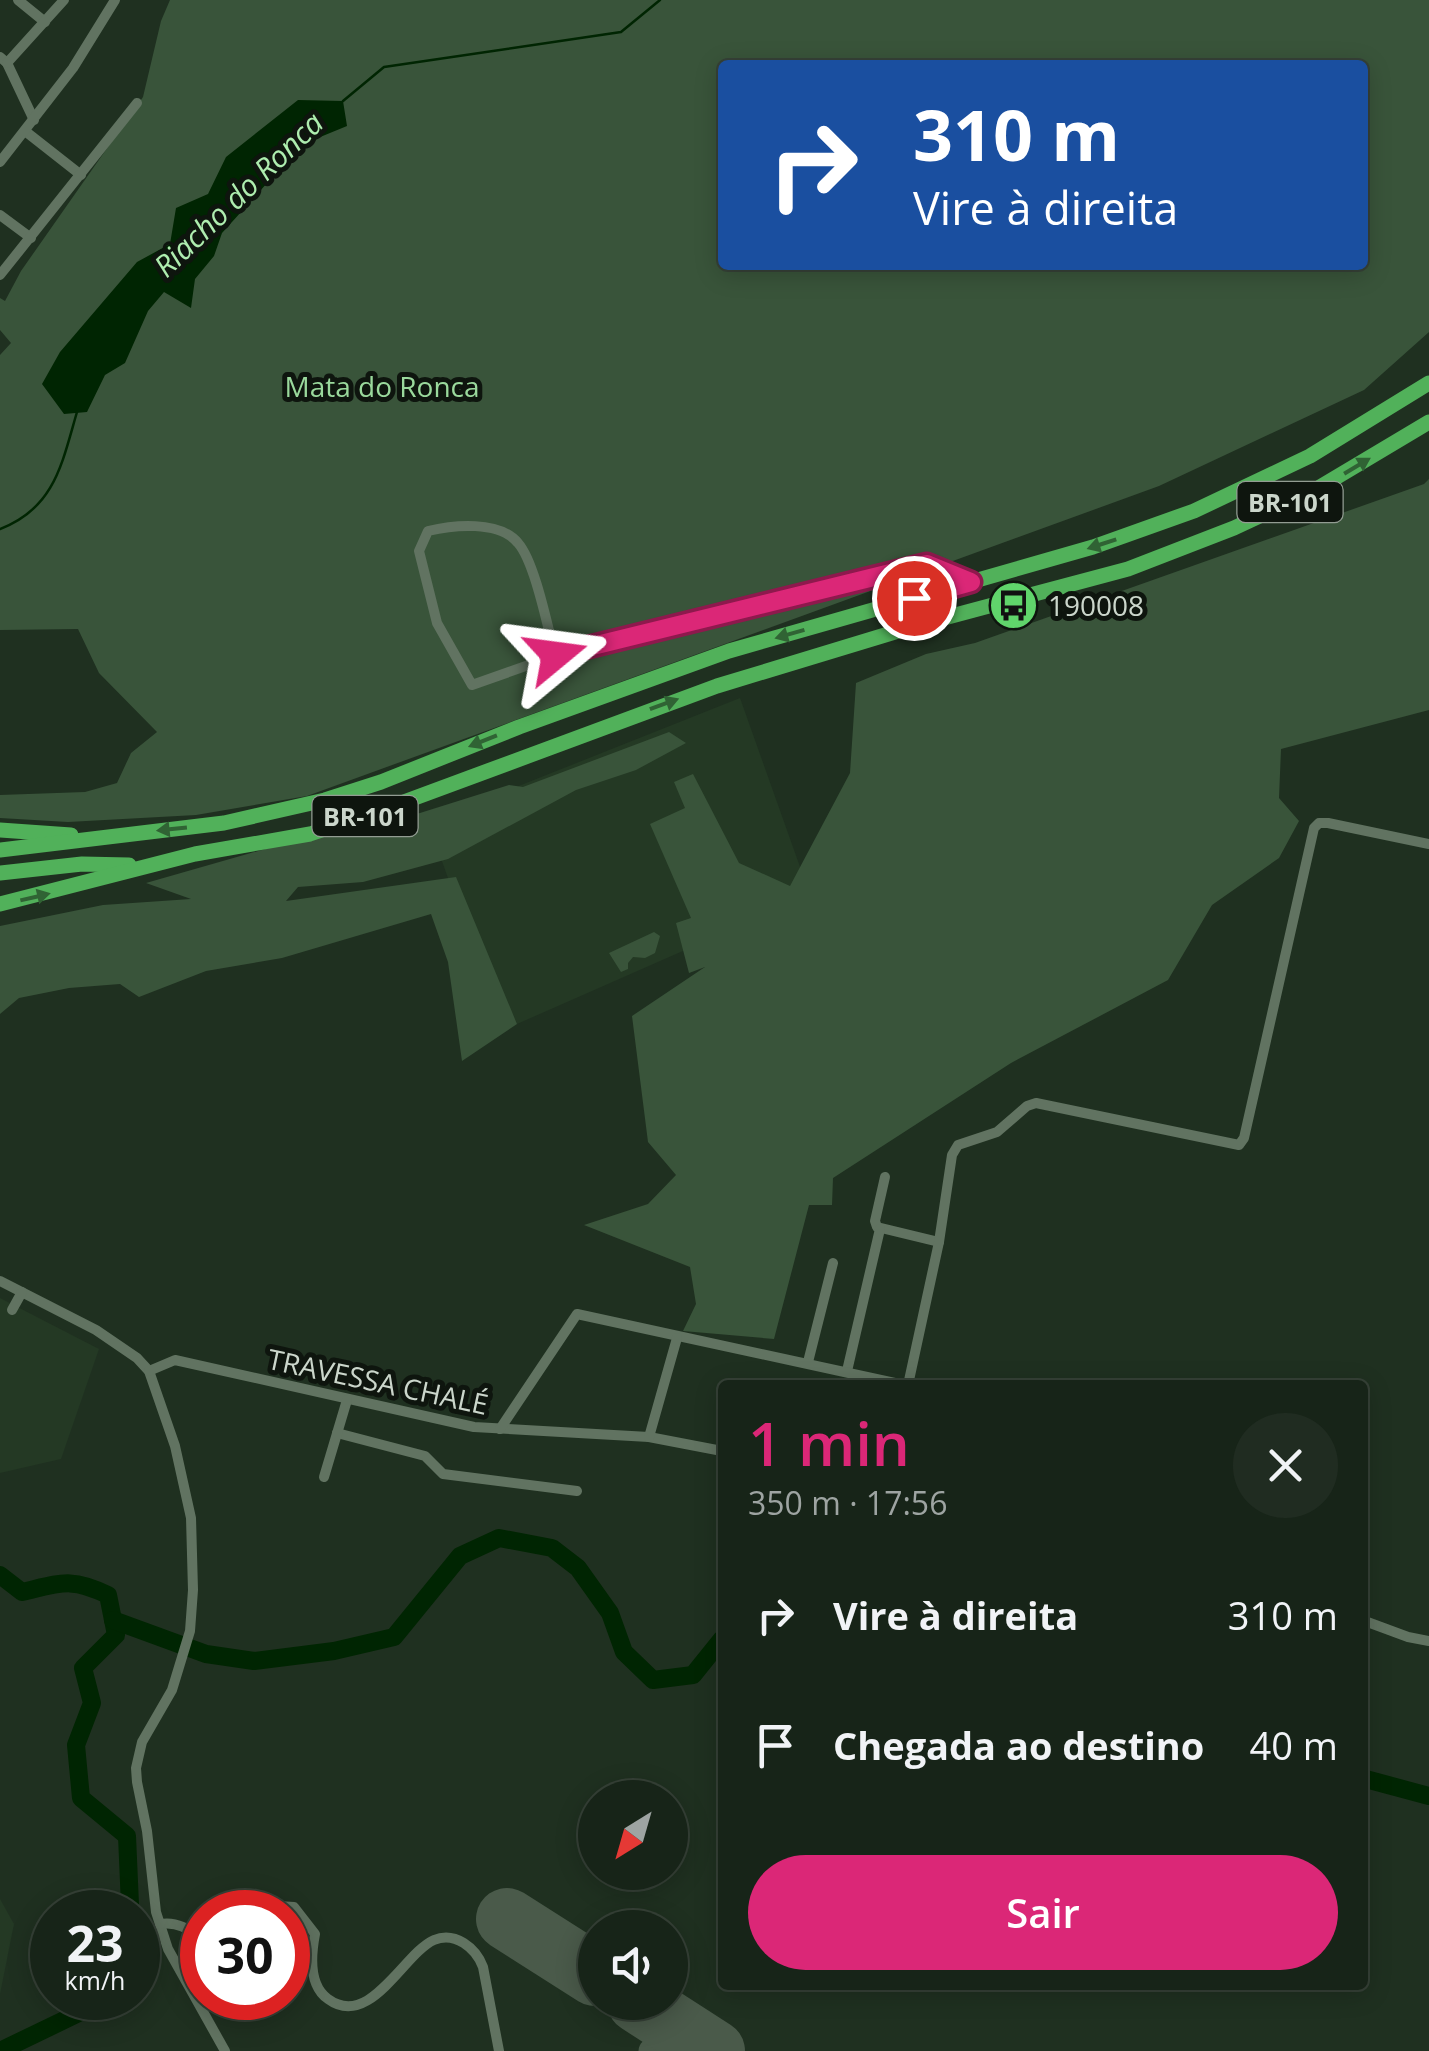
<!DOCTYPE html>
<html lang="pt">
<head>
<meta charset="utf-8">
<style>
	:root { --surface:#172418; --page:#202c21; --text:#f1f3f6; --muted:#9ea4a2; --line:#364137; --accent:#db2777 }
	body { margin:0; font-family:"Open Sans",sans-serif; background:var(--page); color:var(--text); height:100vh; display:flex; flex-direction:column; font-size:38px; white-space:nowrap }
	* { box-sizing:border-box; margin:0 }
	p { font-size:32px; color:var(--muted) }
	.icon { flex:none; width:55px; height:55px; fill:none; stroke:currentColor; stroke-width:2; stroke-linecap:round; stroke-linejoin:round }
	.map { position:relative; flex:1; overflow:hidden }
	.panel { position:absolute; left:718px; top:1380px; width:650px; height:610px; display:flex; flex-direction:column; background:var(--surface); border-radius:10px; box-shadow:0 5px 25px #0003,0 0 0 2px var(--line) }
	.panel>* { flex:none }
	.top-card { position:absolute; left:718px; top:60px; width:650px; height:210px; border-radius:10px; box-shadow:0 5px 25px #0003,0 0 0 2px var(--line); background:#1a4fa0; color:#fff; overflow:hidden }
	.needle { width:65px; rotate:217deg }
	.controls { position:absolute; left:578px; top:1780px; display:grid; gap:20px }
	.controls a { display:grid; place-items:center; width:110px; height:110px; border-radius:50%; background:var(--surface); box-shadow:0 5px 25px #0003,0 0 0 2px var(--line); font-size:50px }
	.speed { position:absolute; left:30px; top:1890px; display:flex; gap:20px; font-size:50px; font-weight:700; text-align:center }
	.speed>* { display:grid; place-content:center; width:130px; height:130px; border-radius:50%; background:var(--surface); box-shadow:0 5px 25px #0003,0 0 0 2px var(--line); line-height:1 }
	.speed small { font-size:25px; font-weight:400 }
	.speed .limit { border:15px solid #d22; background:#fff; color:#111 }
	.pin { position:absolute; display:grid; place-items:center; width:85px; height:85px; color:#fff; margin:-42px; border:5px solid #fff; border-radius:50%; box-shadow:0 2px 10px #0007 }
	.me { position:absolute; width:110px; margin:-55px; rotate:74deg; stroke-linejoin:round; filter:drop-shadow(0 0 8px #0008) }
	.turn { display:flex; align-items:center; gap:35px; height:210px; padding:0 30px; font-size:45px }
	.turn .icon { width:130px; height:130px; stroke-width:2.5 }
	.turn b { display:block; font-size:70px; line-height:85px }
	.round { display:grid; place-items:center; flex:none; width:105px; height:105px; border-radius:52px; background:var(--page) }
	.head { display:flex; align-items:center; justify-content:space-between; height:170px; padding:0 30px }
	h1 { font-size:60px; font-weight:600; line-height:75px; color:var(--accent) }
	.primary-button { display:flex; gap:20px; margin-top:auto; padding:20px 30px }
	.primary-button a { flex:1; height:115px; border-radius:60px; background:var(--accent); color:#fff; font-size:40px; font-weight:600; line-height:115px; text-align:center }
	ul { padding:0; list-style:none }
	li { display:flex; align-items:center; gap:30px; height:130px; padding:0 30px }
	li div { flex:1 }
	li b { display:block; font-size:38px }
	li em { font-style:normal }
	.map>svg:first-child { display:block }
	.built { fill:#243924 }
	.green { fill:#39543a; fill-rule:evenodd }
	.water { fill:#002502 }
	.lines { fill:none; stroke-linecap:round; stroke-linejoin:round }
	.stream { stroke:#002502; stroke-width:2.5 }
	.river { stroke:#002502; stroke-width:18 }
	.taxiway { stroke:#4a5a4a; stroke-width:25 }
	.runway { stroke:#4a5a4a; stroke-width:62 }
	.minor { stroke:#617361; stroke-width:10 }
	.highway { stroke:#51b15a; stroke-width:15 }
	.oneway { fill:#306334 }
	.route-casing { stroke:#8e194d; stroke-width:25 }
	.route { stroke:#db2777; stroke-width:18 }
	.labels { text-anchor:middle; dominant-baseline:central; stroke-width:10; stroke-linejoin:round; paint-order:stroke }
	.shield { fill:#0e150e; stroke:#929c92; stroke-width:2.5 }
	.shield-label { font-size:25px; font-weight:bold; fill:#cbd6cb }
	.park-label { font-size:28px; fill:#9ad99c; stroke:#0e150e }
	.poi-label { font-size:28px; fill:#cbd6cb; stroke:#0e150e; text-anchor:start }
	.street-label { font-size:28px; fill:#cbd6cb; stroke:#0e150e }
	.water-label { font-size:30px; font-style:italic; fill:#aeedaf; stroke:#0e150e }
</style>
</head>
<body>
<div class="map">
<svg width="1429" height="2051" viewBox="0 0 1429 2051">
	<rect width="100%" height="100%" fill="#1f3020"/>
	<g class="built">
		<path d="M 740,698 L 810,895 L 517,1024 L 448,878 L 428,822 Z"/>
		<path d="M 0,1298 L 99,1349 L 61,1459 L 0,1473 Z"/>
		<path d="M 0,1899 L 14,1924 L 0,1994 Z"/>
	</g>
	<g class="green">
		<path d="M 170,0 L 1429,0 L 1429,332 L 1364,390 L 1159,486 L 307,796 L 196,815 L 68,822 L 0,818 L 0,795 L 85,792 L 117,783 L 131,753 L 157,732 L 99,673 L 78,629 L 0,630 L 0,355 L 11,343 L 0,330 L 0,298 L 5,301 L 21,271 L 143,97 L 161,21 ZM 722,65 L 1362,65 L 1362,265 L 722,265 Z"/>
		<path d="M 1429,479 L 1429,710 L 1281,749 L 1279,798 L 1299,821 L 1279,858 L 1212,905 L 1168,980 L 1011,1063 L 833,1178 L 832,1205 L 809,1205 L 774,1339 L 683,1331 L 696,1304 L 690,1267 L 584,1225 L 648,1204 L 676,1175 L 648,1142 L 632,1016 L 705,967 L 689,973 L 676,923 L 691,918 L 650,824 L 685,808 L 674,782 L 693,774 L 739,863 L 790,886 L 850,773 L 856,683 L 926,654 L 975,643 L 1424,484 Z"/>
		<path d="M 669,732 L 686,743 L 636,770 L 576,790 L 448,859 L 363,882 L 298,887 L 286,901 L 456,877 L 517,1024 L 462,1061 L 448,962 L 431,914 L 282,958 L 206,971 L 139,997 L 120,984 L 69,988 L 19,998 L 0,1014 L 0,926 L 103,905 L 191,899 L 146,883 L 286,843 L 420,813 L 509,785 L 523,787 Z"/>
		<path d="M 654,932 L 660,936 L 655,953 L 645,958 L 633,957 L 628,963 L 628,969 L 621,972 L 609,953 Z"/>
	</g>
	<path class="water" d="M 298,100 L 343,101 L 347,126 L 291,149 L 269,181 L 222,233 L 214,256 L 195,279 L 191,308 L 164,292 L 148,311 L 125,363 L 105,375 L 87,412 L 64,414 L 42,384 L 60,352 L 137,262 L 170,244 L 176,208 L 208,194 L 226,157 Z"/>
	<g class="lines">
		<g class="stream">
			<path d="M 343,101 L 384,67 L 621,32 L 660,0"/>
			<path d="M 0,529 C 55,508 62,463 77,412"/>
		</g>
		<g class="river">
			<path d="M 0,1575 L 22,1592 C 61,1583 71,1577 108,1595 L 116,1635 L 83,1668 L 92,1703 L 76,1745 L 81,1798 L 127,1836 L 130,1905 L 125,1912"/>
			<path d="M 113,1620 L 206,1654 L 254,1661 L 334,1651 L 394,1637 L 460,1556 L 499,1538 L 552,1548 L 578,1568 L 610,1613 L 624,1652 L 653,1680 L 693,1675 L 722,1639"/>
			<path d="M 1362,1778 L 1429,1796"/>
			<path d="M 0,2051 L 85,2010 L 88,1998"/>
		</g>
		<path class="taxiway" d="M 651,2051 L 678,2041 L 684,2032"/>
		<g class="runway">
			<path d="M 507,1919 L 595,1975"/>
			<path d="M 638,2002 L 714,2051"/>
		</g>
		<g class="minor">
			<path d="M 18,0 L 45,22"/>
			<path d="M 0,57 L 7,63 L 34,120"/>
			<path d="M 7,63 L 64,0"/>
			<path d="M 25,131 L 81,175"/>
			<path d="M 0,162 L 73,68 L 115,0"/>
			<path d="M 0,215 L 31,238"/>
			<path d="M 0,275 L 137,103"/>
			<path d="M 555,655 C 548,629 535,562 518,543 C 499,520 453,525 428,531 L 419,551 L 437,623 L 472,685 L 574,649 L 927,564 L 970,581"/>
			<path d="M 885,1177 L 875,1221 L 877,1227 L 939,1242"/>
			<path d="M 0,1281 L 96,1330 L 137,1358 L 149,1371 L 175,1446 L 191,1518 L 193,1590 L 190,1631 L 172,1690 L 142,1742 L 136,1768 L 137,1782 L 147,1831 L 156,1912 L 168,1949 L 225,2051"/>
			<path d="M 12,1310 L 22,1292"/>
			<path d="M 808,1362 L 833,1263"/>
			<path d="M 149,1371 L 175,1360 L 474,1427 L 649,1437 L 722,1451"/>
			<path d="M 847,1371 L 880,1229"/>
			<path d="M 908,1385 L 939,1242 L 952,1155 L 958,1145 L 997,1132 L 1027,1106 L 1036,1103 L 1239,1145 L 1244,1138 L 1314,828 L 1319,823 L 1328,823 L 1429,844"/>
			<path d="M 500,1429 L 577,1314 L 904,1385"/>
			<path d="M 337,1433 L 425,1456 L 443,1474 L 577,1491"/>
			<path d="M 649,1437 L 677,1338"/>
			<path d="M 324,1477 L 347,1400"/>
			<path d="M 1362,1620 L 1408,1637 L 1429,1641"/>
			<path d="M 260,1912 L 278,1906 L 294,1907 L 315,1934 C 311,1955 308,1985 328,1999 C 370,2030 404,1953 434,1940 C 455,1931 476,1948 483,1967 L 499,2051"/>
			<path d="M 160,1924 C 177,1921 189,1929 202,1940"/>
		</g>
		<g class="highway">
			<path d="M 0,830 L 71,835"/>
			<path d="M 0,850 L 224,823 L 325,800 L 381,782 L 519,727 L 729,651 L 1093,547 L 1194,511 L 1310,456 L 1429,383"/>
			<path d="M 0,873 L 82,864 L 129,865"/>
			<path d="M 0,904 L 195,854 L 310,834 L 393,806 L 717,686 L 918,625 L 1128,569 L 1234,528 L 1315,490 L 1429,422"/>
		</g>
	</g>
	<defs><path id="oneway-solid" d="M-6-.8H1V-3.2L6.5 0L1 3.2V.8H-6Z" transform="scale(2.5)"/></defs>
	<g class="oneway">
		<use href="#oneway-solid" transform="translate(1357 466) rotate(-31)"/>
		<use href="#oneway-solid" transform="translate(1102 544) rotate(162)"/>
		<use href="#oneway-solid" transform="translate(790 634) rotate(164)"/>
		<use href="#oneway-solid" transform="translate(664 704) rotate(-20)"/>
		<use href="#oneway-solid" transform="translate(483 741) rotate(158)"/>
		<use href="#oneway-solid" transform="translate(172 829) rotate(174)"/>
		<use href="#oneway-solid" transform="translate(35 897) rotate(-13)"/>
	</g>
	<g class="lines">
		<defs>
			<path id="route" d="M 556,655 L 927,564 L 971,582 L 914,598"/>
		</defs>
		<use href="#route" class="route-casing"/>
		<use href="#route" class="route"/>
	</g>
	<defs>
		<symbol id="bus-disc" viewBox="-11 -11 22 22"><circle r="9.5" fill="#60d56b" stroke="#0e150e"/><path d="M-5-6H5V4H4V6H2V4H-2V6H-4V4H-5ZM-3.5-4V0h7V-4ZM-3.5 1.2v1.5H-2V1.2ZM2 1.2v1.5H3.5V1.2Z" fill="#111"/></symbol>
	</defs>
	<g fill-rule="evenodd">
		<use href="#bus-disc" x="986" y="578" width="55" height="55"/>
	</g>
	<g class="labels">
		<g class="shield">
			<rect x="1237.5" y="482" width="105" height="40" rx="8"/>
			<rect x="312.5" y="796" width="105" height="40" rx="8"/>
		</g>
		<g class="shield-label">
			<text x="1290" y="502">BR-101</text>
			<text x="365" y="816">BR-101</text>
		</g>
		<g class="park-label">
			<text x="382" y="386">Mata do Ronca</text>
		</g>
		<g class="poi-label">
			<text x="1048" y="605">190008</text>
		</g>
		<g class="street-label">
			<text transform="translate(378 1381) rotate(12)">TRAVESSA CHALÉ</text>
		</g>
		<g class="water-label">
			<text transform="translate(238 194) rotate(-44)">Riacho do Ronca</text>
		</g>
	</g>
</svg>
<div class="controls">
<a><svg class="needle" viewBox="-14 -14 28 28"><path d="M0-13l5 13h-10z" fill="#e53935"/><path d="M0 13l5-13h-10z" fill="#9ea4a2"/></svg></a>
<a><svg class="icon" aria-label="sound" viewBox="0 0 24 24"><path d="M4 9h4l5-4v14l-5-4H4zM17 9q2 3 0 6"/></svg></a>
</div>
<div class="speed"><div>23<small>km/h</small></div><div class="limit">30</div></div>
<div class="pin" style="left:914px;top:598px;background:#d93025"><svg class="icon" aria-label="arrive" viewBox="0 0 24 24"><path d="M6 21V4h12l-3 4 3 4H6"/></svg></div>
<svg class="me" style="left:556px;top:655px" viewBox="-20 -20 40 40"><path d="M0-17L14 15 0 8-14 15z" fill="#db2777" stroke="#fff" stroke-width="4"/></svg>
<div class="top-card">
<div class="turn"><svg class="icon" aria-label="right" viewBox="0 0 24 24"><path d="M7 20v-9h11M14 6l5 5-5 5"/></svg><div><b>310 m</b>Vire à direita</div></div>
</div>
<section class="panel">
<div class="head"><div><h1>1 min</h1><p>350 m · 17:56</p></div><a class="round"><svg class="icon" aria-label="close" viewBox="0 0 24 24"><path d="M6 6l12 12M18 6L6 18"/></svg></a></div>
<ul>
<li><svg class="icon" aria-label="right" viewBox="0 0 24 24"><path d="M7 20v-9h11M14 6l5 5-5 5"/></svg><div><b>Vire à direita</b></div><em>310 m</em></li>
<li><svg class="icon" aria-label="arrive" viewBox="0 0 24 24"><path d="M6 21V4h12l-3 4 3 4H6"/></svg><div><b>Chegada ao destino</b></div><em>40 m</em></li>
</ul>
<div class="primary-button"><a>Sair</a></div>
</section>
</div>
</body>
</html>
